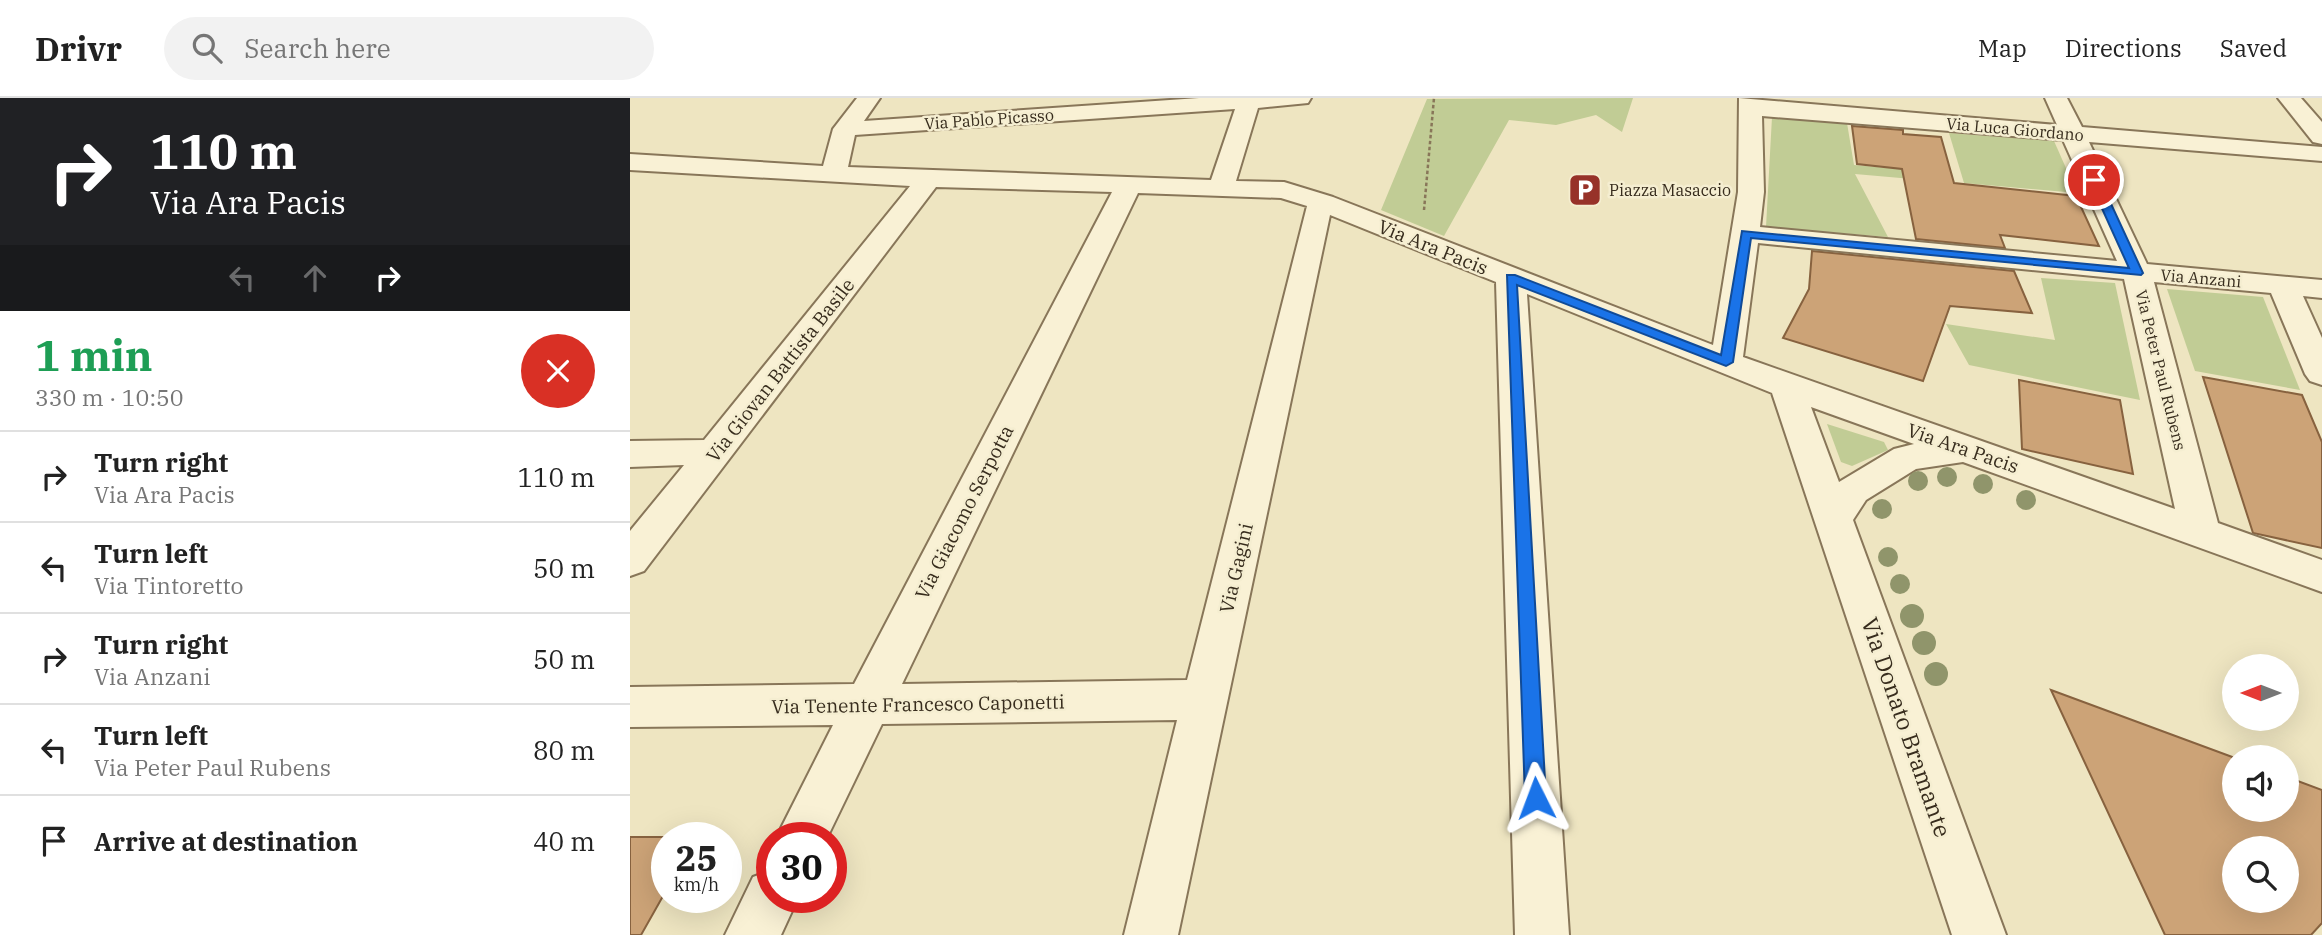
<!DOCTYPE html>
<html lang="en">
<head>
<meta charset="utf-8">
<style>
	:root { --surface:#fff; --page:#f2f2f2; --text:#222; --muted:#767676; --line:#e0e0e0 }
	body { margin:0; font-family:"IBM Plex Serif",serif; background:var(--page); color:var(--text); height:100vh; display:flex; flex-direction:column; font-size:26px; white-space:nowrap }
	* { box-sizing:border-box; margin:0 }
	p { font-size:23px; color:var(--muted) }
	.icon { flex:none; width:38px; height:38px; fill:none; stroke:currentColor; stroke-width:2; stroke-linecap:round; stroke-linejoin:round }
	.map { position:relative; flex:1; overflow:hidden }
	.details { display:flex; flex-direction:column; background:var(--surface); width:630px }
	.details>* { flex:none }
	.guide { background:#202124; color:#fff; overflow:hidden }
	.needle { width:46px; rotate:270deg }
	.tools { position:absolute; left:1592px; top:556px; display:grid; gap:14px }
	.tools a { display:grid; place-items:center; width:77px; height:77px; border-radius:50%; background:var(--surface); box-shadow:0 7px 28px #0002; font-size:35px }
	.speed { position:absolute; left:21px; top:724px; display:flex; gap:14px; font-size:35px; font-weight:700; text-align:center }
	.speed>* { display:grid; place-content:center; width:91px; height:91px; border-radius:50%; background:var(--surface); box-shadow:0 7px 28px #0002; line-height:1 }
	.speed small { font-size:18px; font-weight:400 }
	.speed .limit { border:10px solid #d22; background:#fff; color:#111 }
	.pin { position:absolute; display:grid; place-items:center; width:60px; height:60px; color:#fff; margin:-30px; border:4px solid #fff; border-radius:50%; box-shadow:0 2px 7px #0007 }
	.me { position:absolute; width:77px; margin:-38px; rotate:357deg; stroke-linejoin:round; filter:drop-shadow(0 0 5px #0008) }
	.turn { display:flex; align-items:center; gap:24px; height:147px; padding:0 35px; font-size:32px }
	.turn .icon { width:91px; height:91px; stroke-width:2.5 }
	.turn b { display:block; font-size:49px; line-height:60px }
	.lanes { display:flex; align-items:center; height:66px; padding:0 35px; background:#0003; justify-content:center; gap:35px; direction:ltr }
	.lanes .off { opacity:.35 }
	.round { display:grid; place-items:center; flex:none; width:74px; height:74px; border-radius:37px; background:var(--page) }
	.headline { display:flex; align-items:center; justify-content:space-between; height:119px; padding:0 35px }
	h1 { font-size:42px; font-weight:700; line-height:52px; color:#1e9e55 }
	ul { padding:0; list-style:none }
	li { display:flex; align-items:center; gap:21px; height:91px; padding:0 35px; border-top:2px solid var(--line) }
	li div { flex:1 }
	li b { display:block; font-size:26px }
	li em { font-style:normal }
	header { display:flex; align-items:center; gap:42px; box-sizing:border-box; height:98px; padding:0 35px; background:var(--surface); border-bottom:2px solid var(--line) }
	header strong { font-size:33px }
	nav { display:flex; gap:38px; margin-inline-start:auto; font-size:24px }
	.search { width:490px; height:63px; background:var(--page); display:flex; align-items:center; gap:18px; box-sizing:border-box; padding:0 24px; border-radius:38px; color:var(--muted); font-size:26px }
	main { display:flex; flex:1; min-height:0 }
	.map>svg:first-child { display:block }
	.green { fill:#c1cc95 }
	.building { fill:#cca377; stroke:#87623f; stroke-width:2; fill-rule:evenodd }
	.lines { fill:none; stroke-linecap:round; stroke-linejoin:round }
	.minor-casing { stroke:#887659; stroke-width:4 }
	.path { stroke:#887659; stroke-width:2.5; stroke-dasharray:3.5 2.5; stroke-linecap:butt }
	.minor { fill:#f9f1d5; fill-rule:evenodd }
	.tree { fill:#90956b }
	.route { fill:#1a73e8; stroke:#114b97; stroke-width:2 }
	.labels { text-anchor:middle; dominant-baseline:central; stroke-width:5; stroke-linejoin:round; paint-order:stroke }
	.far-street-label { font-size:16px; fill:#372c1d; stroke:#f5eed1 }
	.far-poi-label { font-size:16px; fill:#372c1d; stroke:#f5eed1; text-anchor:start }
	.street-label { font-size:19px; fill:#372c1d; stroke:#f5eed1 }
	.near-street-label { font-size:23px; fill:#372c1d; stroke:#f5eed1 }
</style>
</head>
<body>
<header>
<strong>Drivr</strong>
<div class="search"><svg class="icon" aria-label="search" viewBox="0 0 24 24"><circle cx="10" cy="10" r="6"/><path d="M15 15l6 6"/></svg>Search here</div>
<nav><a>Map</a><a>Directions</a><a>Saved</a></nav>
</header>
<main>
<section class="details">
<div class="guide">
<div class="turn"><svg class="icon" aria-label="right" viewBox="0 0 24 24"><path d="M7 20v-9h11M14 6l5 5-5 5"/></svg><div><b>110 m</b>Via Ara Pacis</div></div>
<div class="lanes"><svg class="icon off" aria-label="left" viewBox="0 0 24 24"><path d="M17 20v-9H6M10 6l-5 5 5 5"/></svg><svg class="icon off" aria-label="ahead" viewBox="0 0 24 24"><path d="M12 20V5M6 11l6-6 6 6"/></svg><svg class="icon" aria-label="right" viewBox="0 0 24 24"><path d="M7 20v-9h11M14 6l5 5-5 5"/></svg></div>
</div>
<div class="headline"><div><h1>1 min</h1><p>330 m · 10:50</p></div><a class="round" style="background:#d93025;color:#fff"><svg class="icon" aria-label="close" viewBox="0 0 24 24"><path d="M6 6l12 12M18 6L6 18"/></svg></a></div>
<ul>
<li><svg class="icon" aria-label="right" viewBox="0 0 24 24"><path d="M7 20v-9h11M14 6l5 5-5 5"/></svg><div><b>Turn right</b><p>Via Ara Pacis</p></div><em>110 m</em></li>
<li><svg class="icon" aria-label="left" viewBox="0 0 24 24"><path d="M17 20v-9H6M10 6l-5 5 5 5"/></svg><div><b>Turn left</b><p>Via Tintoretto</p></div><em>50 m</em></li>
<li><svg class="icon" aria-label="right" viewBox="0 0 24 24"><path d="M7 20v-9h11M14 6l5 5-5 5"/></svg><div><b>Turn right</b><p>Via Anzani</p></div><em>50 m</em></li>
<li><svg class="icon" aria-label="left" viewBox="0 0 24 24"><path d="M17 20v-9H6M10 6l-5 5 5 5"/></svg><div><b>Turn left</b><p>Via Peter Paul Rubens</p></div><em>80 m</em></li>
<li><svg class="icon" aria-label="arrive" viewBox="0 0 24 24"><path d="M6 21V4h12l-3 4 3 4H6"/></svg><div><b>Arrive at destination</b></div><em>40 m</em></li>
</ul>
</section>
<div class="map">
<svg width="1692" height="837" viewBox="0 0 1692 837">
	<rect width="100%" height="100%" fill="#eee5c1"/>
	<g class="green">
		<path d="M 1003,0 L 992,34 L 966,17 L 926,27 L 879,22 L 814,138 L 751,112 L 797,1 Z"/>
		<path d="M 1142,19 L 1217,25 L 1224,67 L 1281,72 L 1282,81 L 1225,76 L 1258,139 L 1136,129 Z"/>
		<path d="M 1319,35 L 1424,43 L 1447,95 L 1334,85 Z"/>
		<path d="M 1411,180 L 1485,185 L 1510,302 L 1339,267 L 1316,226 L 1425,242 Z"/>
		<path d="M 1537,191 L 1633,199 L 1670,292 L 1565,273 Z"/>
		<path d="M 1197,326 L 1254,344 L 1258,352 L 1222,368 L 1211,364 Z"/>
	</g>
	<g class="building">
		<path d="M 1222,28 L 1273,32 L 1273,36 L 1311,39 L 1324,85 L 1446,98 L 1469,148 L 1370,137 L 1375,150 L 1286,141 L 1272,71 L 1227,66 Z"/>
		<path d="M 1182,153 L 1384,173 L 1402,215 L 1320,208 L 1293,283 L 1153,240 L 1179,191 Z"/>
		<path d="M 1573,279 L 1672,297 L 1692,344 L 1692,450 L 1623,435 Z"/>
		<path d="M 1389,282 L 1490,302 L 1503,376 L 1392,351 Z"/>
		<path d="M 1421,592 L 1605,660 L 1605,712 L 1657,712 L 1657,679 L 1692,692 L 1692,825 L 1681,837 L 1535,837 ZM 1605,751 L 1657,751 L 1657,803 L 1605,803 Z"/>
		<path d="M 0,739 L 37,739 L 37,791 L 11,837 L 0,837 Z"/>
	</g>
	<g class="lines">
		<defs>
			<g id="minor">
				<path d="M 227,0 L 250,0 L 234,23 L 569,0 L 681,0 L 678,5 L 628,10 L 606,83 L 654,84 L 703,99 L 1083,247 L 1108,94 L 1109,0 L 1427,27 L 1415,0 L 1437,0 L 1452,29 L 1692,49 L 1692,63 L 1459,44 L 1517,166 L 1692,182 L 1692,200 L 1673,198 L 1692,240 L 1692,287 L 1680,283 L 1675,276 L 1641,195 L 1524,184 L 1588,425 L 1692,462 L 1692,494 L 1333,364 L 1286,371 L 1236,402 L 1223,422 L 1376,837 L 1322,837 L 1142,295 L 897,196 L 939,837 L 885,837 L 866,184 L 700,117 L 548,837 L 494,837 L 547,622 L 252,626 L 197,740 L 146,740 L 203,627 L 0,629 L 0,589 L 224,586 L 482,94 L 306,89 L 14,473 L 0,478 L 0,433 L 54,367 L 0,369 L 0,343 L 74,342 L 280,88 L 0,72 L 0,56 L 193,68 L 203,31 ZM 605,11 L 581,82 L 218,69 L 225,37 ZM 1132,18 L 1433,42 L 1487,163 L 1130,129 L 1134,94 ZM 508,95 L 651,100 L 677,108 L 557,582 L 272,586 ZM 1128,145 L 1494,181 L 1545,411 L 1113,259 ZM 1181,309 L 1284,346 L 1264,351 L 1209,384 Z"/>
				<path d="M 1648,0 L 1671,0 L 1692,24 L 1692,46 L 1683,44 Z"/>
				<path d="M 142,772 L 142,800 L 168,800 L 151,837 L 95,837 L 123,779 Z"/>
			</g>
		</defs>
		<use href="#minor" class="minor-casing"/>
		<path class="path" d="M 794,112 L 804,0"/>
		<use href="#minor" class="minor"/>
	</g>
	<g class="tree">
		<circle cx="1317" cy="379" r="10"/>
		<circle cx="1288" cy="383" r="10"/>
		<circle cx="1353" cy="386" r="10"/>
		<circle cx="1396" cy="402" r="10"/>
		<circle cx="1252" cy="411" r="10"/>
		<circle cx="1258" cy="459" r="10"/>
		<circle cx="1270" cy="486" r="10"/>
		<circle cx="1282" cy="518" r="12"/>
		<circle cx="1294" cy="545" r="12"/>
		<circle cx="1306" cy="576" r="12"/>
	</g>
	<path class="route" d="M 1464,79 L 1470,82 L 1513,175 L 1511,177 L 1121,140 L 1103,264 L 1096,268 L 887,187 L 916,700 L 913,707 L 906,710 L 898,707 L 895,700 L 877,177 L 885,177 L 1091,257 L 1112,133 L 1499,170 L 1459,82 Z"/>
	<defs>
		<symbol id="parking-square" viewBox="-11 -11 22 22"><rect x="-9" y="-9" width="18" height="18" rx="4" fill="#973229" stroke="#f5eed1"/><path d="M-3.5-5.5H1a3.5 3.5 0 0 1 0 7H-1V5.5H-3.5ZM-1-3.4V-.6H.8a1.4 1.4 0 0 0 0-2.8Z" fill="#fff"/></symbol>
	</defs>
	<g fill-rule="evenodd">
		<use href="#parking-square" x="936" y="73" width="38" height="38"/>
	</g>
	<g class="labels">
		<g class="far-street-label">
			<text transform="translate(359 21) rotate(-4)">Via Pablo Picasso</text>
			<text transform="translate(1385 31) rotate(5)">Via Luca Giordano</text>
			<text transform="translate(1571 180) rotate(5)">Via Anzani</text>
			<text transform="translate(1531 272) rotate(76)">Via Peter Paul Rubens</text>
		</g>
		<g class="far-poi-label">
			<text x="979" y="92">Piazza Masaccio</text>
		</g>
		<g class="street-label">
			<text transform="translate(803 149) rotate(22)">Via Ara Pacis</text>
			<text transform="translate(150 272) rotate(-52)">Via Giovan Battista Basile</text>
			<text transform="translate(1333 350) rotate(19)">Via Ara Pacis</text>
			<text transform="translate(334 414) rotate(-63)">Via Giacomo Serpotta</text>
			<text transform="translate(606 470) rotate(-77)">Via Gagini</text>
			<text transform="translate(288 606) rotate(-1)">Via Tenente Francesco Caponetti</text>
		</g>
		<g class="near-street-label">
			<text transform="translate(1277 629) rotate(71)">Via Donato Bramante</text>
		</g>
	</g>
</svg>
<div class="tools">
<a><svg class="needle" viewBox="-14 -14 28 28"><path d="M0-13l5 13h-10z" fill="#e53935"/><path d="M0 13l5-13h-10z" fill="#767676"/></svg></a>
<a><svg class="icon" aria-label="sound" viewBox="0 0 24 24"><path d="M4 9h4l5-4v14l-5-4H4zM17 9q2 3 0 6"/></svg></a>
<a><svg class="icon" aria-label="search" viewBox="0 0 24 24"><circle cx="10" cy="10" r="6"/><path d="M15 15l6 6"/></svg></a>
</div>
<div class="speed"><div>25<small>km/h</small></div><div class="limit">30</div></div>
<div class="pin" style="left:1464px;top:82px;background:#d93025"><svg class="icon" aria-label="arrive" viewBox="0 0 24 24"><path d="M6 21V4h12l-3 4 3 4H6"/></svg></div>
<svg class="me" style="left:906px;top:700px" viewBox="-20 -20 40 40"><path d="M0-17L14 15 0 8-14 15z" fill="#1a73e8" stroke="#fff" stroke-width="4"/></svg>
</div>
</main>
</body>
</html>
